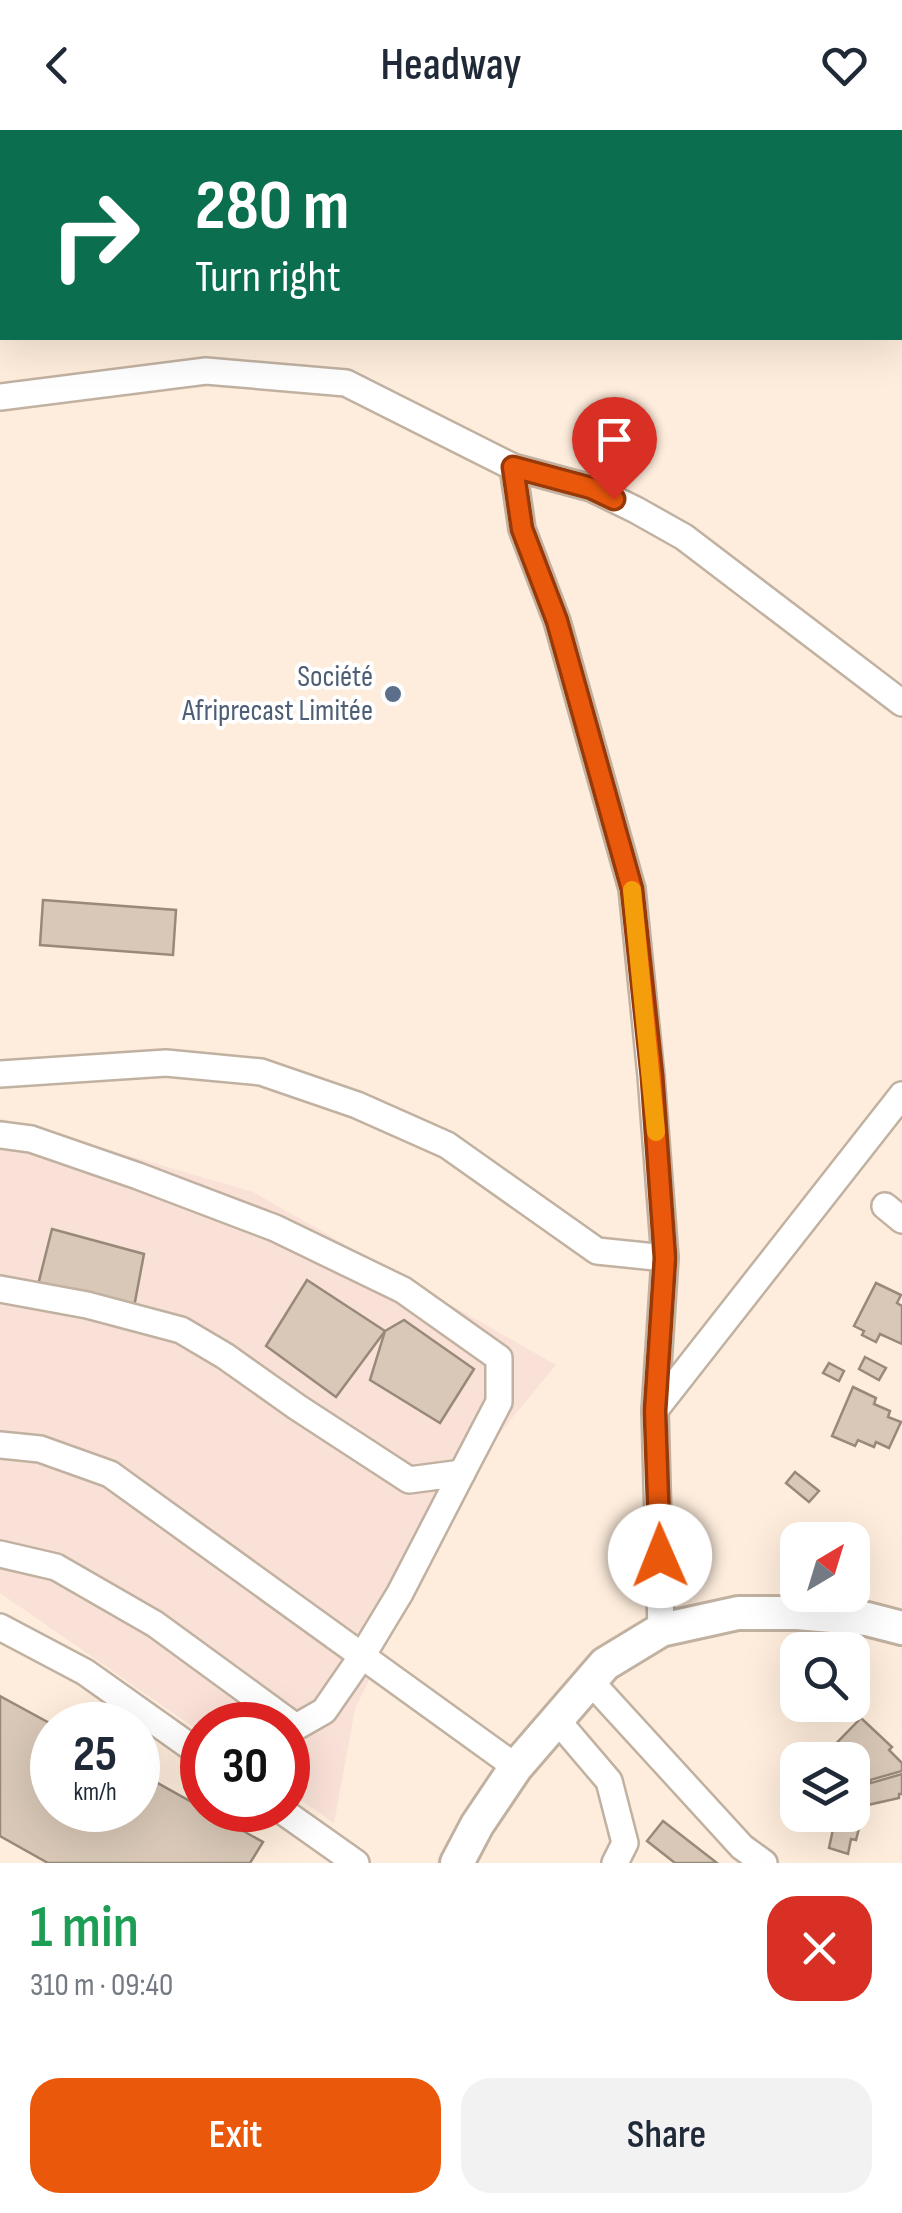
<!DOCTYPE html>
<html lang="en">
<head>
<meta charset="utf-8">
<style>
	:root { --surface:#fff; --page:#f2f2f3; --text:#1f2937; --muted:#747a83; --accent:#ea580c }
	body { margin:0; font-family:"Sofia Sans Condensed",sans-serif; background:var(--page); color:var(--text); height:100vh; display:flex; flex-direction:column; font-size:38px; white-space:nowrap }
	* { box-sizing:border-box; margin:0 }
	p { font-size:32px; color:var(--muted) }
	.icon { flex:none; width:55px; height:55px; fill:none; stroke:currentColor; stroke-width:2; stroke-linecap:round; stroke-linejoin:round }
	.map { position:relative; height:1733px; overflow:hidden }
	.sheet { display:flex; flex-direction:column; background:var(--surface); flex:1 }
	.sheet>* { flex:none }
	.hud { position:absolute; left:0px; top:0px; width:902px; height:210px; box-shadow:0 10px 40px #0002; background:#0b6e4f; color:#fff; overflow:hidden }
	.needle { width:65px; rotate:38deg }
	.tools { position:absolute; left:780px; top:1392px; display:grid; gap:20px }
	.tools a { display:grid; place-items:center; width:90px; height:90px; border-radius:20px; background:var(--surface); box-shadow:0 10px 40px #0002; font-size:50px }
	.speed { position:absolute; left:30px; top:1572px; display:flex; gap:20px; font-size:50px; font-weight:700; text-align:center }
	.speed>* { display:grid; place-content:center; width:130px; height:130px; border-radius:50%; background:var(--surface); box-shadow:0 10px 40px #0002; line-height:1 }
	.speed small { font-size:25px; font-weight:400 }
	.speed .limit { border:15px solid #d22; background:#fff; color:#111 }
	.pin { position:absolute; display:grid; place-items:center; width:85px; height:85px; color:#fff; margin:-102px -42px; border-radius:50% 50% 50% 0; rotate:-45deg; box-shadow:0 0 10px #0007 }
	.pin .icon { rotate:45deg }
	.me { position:absolute; width:110px; margin:-55px; rotate:359deg; stroke-linejoin:round; filter:drop-shadow(0 0 8px #0008) }
	.turn { display:flex; align-items:center; gap:35px; height:210px; padding:0 30px; font-size:45px }
	.turn .icon { width:130px; height:130px; stroke-width:2.5 }
	.turn b { display:block; font-size:70px; line-height:85px }
	.round { display:grid; place-items:center; flex:none; width:105px; height:105px; border-radius:30px; background:var(--page) }
	.overview { display:flex; align-items:center; justify-content:space-between; height:170px; padding:0 30px }
	h1 { font-size:60px; font-weight:600; line-height:75px; color:#1e9e55 }
	.action { display:flex; gap:20px; margin-top:auto; padding:20px 30px }
	.action a { flex:1; height:115px; border-radius:30px; background:var(--accent); color:#fff; font-size:40px; font-weight:600; line-height:115px; text-align:center }
	.action a+a { background:var(--page); color:var(--text) }
	header { display:flex; justify-content:space-between; align-items:center; height:130px; padding:0 30px; background:var(--surface); font-size:45px; font-weight:600 }
	.map>svg:first-child { display:block }
	.industrial { fill:#f9e1d7 }
	.building { fill:#d9c8b7; stroke:#988979; stroke-width:2.5 }
	.lines { fill:none; stroke-linecap:round; stroke-linejoin:round }
	.minor-casing { stroke:#c1b1a1; stroke-width:30 }
	.major-casing { stroke:#c1b1a1; stroke-width:38 }
	.minor { stroke:#fff; stroke-width:25 }
	.major { stroke:#fff; stroke-width:32 }
	.route-casing { stroke:#983908; stroke-width:25 }
	.route { stroke:#ea580c; stroke-width:18 }
	.slow { stroke:#f59e0b; stroke-width:18 }
	.service-dot { fill:#5c6f8a; stroke:#fff; stroke-width:4 }
	.labels { text-anchor:middle; dominant-baseline:central; stroke-width:8; stroke-linejoin:round; paint-order:stroke }
	.service-label { font-size:30px; fill:#4e5e75; stroke:#fff; text-anchor:end }
</style>
</head>
<body>
<header><svg class="icon" aria-label="back" viewBox="0 0 24 24"><path d="M15 5l-7 7 7 7"/></svg>Headway<svg class="icon" aria-label="heart" viewBox="0 0 24 24"><path d="M12 20l-8-8c-3-5 5-10 8-4 3-6 11-1 8 4z"/></svg></header>
<div class="map">
<svg width="902" height="1733" viewBox="0 0 902 1733">
	<rect width="100%" height="100%" fill="#feeddc"/>
	<path class="industrial" d="M 0,988 L 253,1062 L 556,1235 L 475,1333 L 355,1579 L 334,1693 L 288,1661 L 288,1595 L 202,1595 L 202,1603 L 0,1463 Z"/>
	<g class="building">
		<path d="M 43,770 L 176,780 L 173,825 L 40,815 Z"/>
		<path d="M 52,1099 L 144,1124 L 134,1177 L 38,1155 Z"/>
		<path d="M 307,1150 L 385,1201 L 336,1267 L 266,1216 Z"/>
		<path d="M 876,1153 L 901,1165 L 897,1173 L 902,1176 L 902,1214 L 880,1204 L 876,1212 L 862,1205 L 864,1201 L 854,1196 Z"/>
		<path d="M 404,1190 L 474,1239 L 440,1293 L 370,1250 L 385,1201 Z"/>
		<path d="M 865,1227 L 886,1238 L 879,1250 L 859,1239 Z"/>
		<path d="M 829,1233 L 844,1241 L 839,1251 L 823,1243 Z"/>
		<path d="M 853,1257 L 876,1268 L 874,1274 L 890,1281 L 888,1287 L 901,1292 L 889,1318 L 876,1312 L 874,1317 L 858,1310 L 855,1316 L 832,1306 Z"/>
		<path d="M 795,1342 L 819,1361 L 809,1372 L 786,1353 Z"/>
		<path d="M 0,1566 L 53,1595 L 52,1680 L 138,1680 L 138,1642 L 263,1712 L 250,1733 L 48,1733 L 0,1706 Z"/>
		<path d="M 861,1588 L 892,1617 L 889,1620 L 902,1633 L 902,1641 L 870,1650 L 871,1653 L 902,1644 L 902,1664 L 899,1664 L 899,1668 L 868,1675 L 864,1679 L 856,1710 L 851,1709 L 848,1724 L 829,1718 L 836,1685 L 852,1685 L 852,1630 L 820,1630 Z"/>
		<path d="M 663,1691 L 717,1733 L 675,1733 L 647,1711 Z"/>
	</g>
	<g class="lines">
		<defs>
			<g id="minor">
				<path d="M 824,0 L 829,2"/>
				<path d="M 900,44 L 902,45"/>
				<path d="M 0,267 L 206,241 L 346,253 L 513,337 L 591,358 L 636,380 L 684,407 L 902,573"/>
				<path d="M 513,337 L 522,399 L 557,491 L 632,759 L 651,946 L 665,1128 L 655,1281 L 661,1500"/>
				<path d="M 0,944 L 166,933 L 261,942 L 357,975 L 447,1015 L 597,1121 L 665,1128"/>
				<path d="M 0,1005 L 31,1009 L 138,1046 L 275,1098 L 403,1160 L 499,1228 L 499,1272 L 462,1343"/>
				<path d="M 885,1076 L 902,1090"/>
				<path d="M 0,1159 L 87,1175 L 181,1200 L 225,1226 L 297,1277 L 409,1350 L 462,1343 L 400,1463 L 362,1526 L 324,1581 L 296,1597 L 155,1494 L 56,1437 L 0,1424"/>
				<path d="M 655,1280 L 902,965"/>
				<path d="M 0,1315 L 40,1319 L 110,1344 L 516,1637"/>
				<path d="M 0,1497 L 85,1542 L 202,1625"/>
				<path d="M 591,1552 L 742,1717 L 764,1733"/>
				<path d="M 557,1590 L 609,1651 L 625,1713 L 615,1733"/>
				<path d="M 281,1680 L 356,1733"/>
			</g>
			<path id="major" d="M 457,1733 L 477,1695 L 516,1637 L 605,1534 L 661,1500 L 738,1483 L 797,1483 L 867,1489 L 902,1498"/>
		</defs>
		<use href="#minor" class="minor-casing"/>
		<use href="#major" class="major-casing"/>
		<use href="#minor" class="minor"/>
		<use href="#major" class="major"/>
	</g>
	<g class="lines">
		<defs>
			<path id="route" d="M 614,369 L 591,358 L 513,337 L 522,399 L 557,491 L 632,759 L 652,946 L 665,1128 L 655,1281 L 660,1426"/>
		</defs>
		<use href="#route" class="route-casing"/>
		<use href="#route" class="route"/>
		<path class="slow" d="M 632,760 L 656,1002"/>
	</g>
	<circle class="service-dot" cx="393" cy="564" r="10"/>
	<g class="labels">
		<g class="service-label">
			<text x="373" y="547">Société<tspan x="373" dy="34">Afriprecast Limitée</tspan></text>
		</g>
	</g>
</svg>
<div class="tools">
<a><svg class="needle" viewBox="-14 -14 28 28"><path d="M0-13l5 13h-10z" fill="#e53935"/><path d="M0 13l5-13h-10z" fill="#747a83"/></svg></a>
<a><svg class="icon" aria-label="search" viewBox="0 0 24 24"><circle cx="10" cy="10" r="6"/><path d="M15 15l6 6"/></svg></a>
<a><svg class="icon" aria-label="layers" viewBox="0 0 24 24"><path d="M12 4l9 5-9 5-9-5zM3 14l9 5 9-5"/></svg></a>
</div>
<div class="speed"><div>25<small>km/h</small></div><div class="limit">30</div></div>
<div class="pin" style="left:614px;top:369px;background:#d93025"><svg class="icon" aria-label="arrive" viewBox="0 0 24 24"><path d="M6 21V4h12l-3 4 3 4H6"/></svg></div>
<svg class="me" style="left:660px;top:1426px" viewBox="-20 -20 40 40"><circle r="19" fill="#fff"/><path d="M0-13L10 11 0 6-10 11z" fill="#ea580c"/></svg>
<div class="hud">
<div class="turn"><svg class="icon" aria-label="right" viewBox="0 0 24 24"><path d="M7 20v-9h11M14 6l5 5-5 5"/></svg><div><b>280 m</b>Turn right</div></div>
</div>
</div>
<section class="sheet">
<div class="overview"><div><h1>1 min</h1><p>310 m · 09:40</p></div><a class="round" style="background:#d93025;color:#fff"><svg class="icon" aria-label="close" viewBox="0 0 24 24"><path d="M6 6l12 12M18 6L6 18"/></svg></a></div>
<div class="action"><a>Exit</a><a>Share</a></div>
</section>
</body>
</html>
